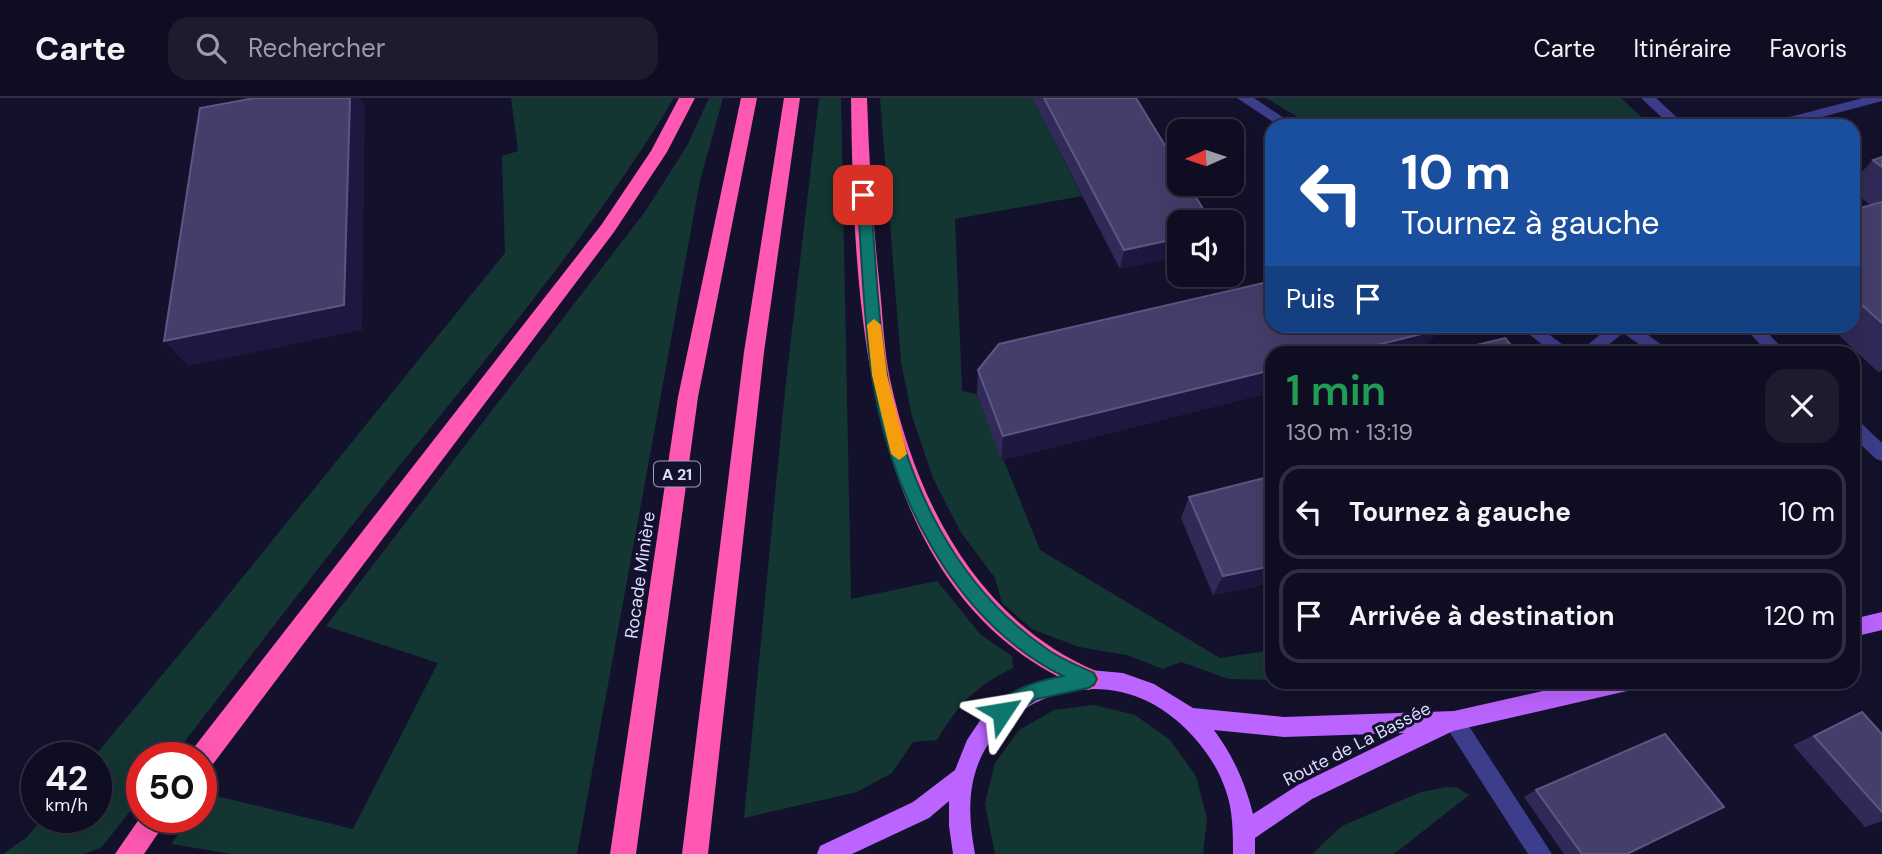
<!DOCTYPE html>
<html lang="fr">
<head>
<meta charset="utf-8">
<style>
	:root { --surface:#0f0d21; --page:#1d1b2e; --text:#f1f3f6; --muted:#9b9ca5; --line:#2f2d3f }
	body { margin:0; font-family:"DM Sans",sans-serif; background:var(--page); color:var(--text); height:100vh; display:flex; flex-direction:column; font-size:26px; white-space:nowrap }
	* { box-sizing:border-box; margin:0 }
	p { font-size:23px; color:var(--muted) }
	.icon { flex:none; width:38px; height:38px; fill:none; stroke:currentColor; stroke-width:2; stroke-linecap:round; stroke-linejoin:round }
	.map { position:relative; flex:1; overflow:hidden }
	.drawer { position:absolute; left:1265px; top:248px; width:595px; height:343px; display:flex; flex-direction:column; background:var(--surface); border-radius:21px; box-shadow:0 7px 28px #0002,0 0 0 2px var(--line) }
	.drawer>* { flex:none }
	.banner { position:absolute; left:1265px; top:21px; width:595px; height:214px; border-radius:21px; box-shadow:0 7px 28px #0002,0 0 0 2px var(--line); background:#1a4fa0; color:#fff; overflow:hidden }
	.needle { width:46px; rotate:267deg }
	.controls { position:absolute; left:1167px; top:21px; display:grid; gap:14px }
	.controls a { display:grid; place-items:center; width:77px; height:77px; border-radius:14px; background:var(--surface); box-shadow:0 7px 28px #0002,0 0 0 2px var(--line); font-size:35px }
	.speed { position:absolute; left:21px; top:644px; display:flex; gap:14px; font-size:35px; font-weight:700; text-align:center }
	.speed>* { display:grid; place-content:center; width:91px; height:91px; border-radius:50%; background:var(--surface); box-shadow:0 7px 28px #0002,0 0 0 2px var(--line); line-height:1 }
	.speed small { font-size:18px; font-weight:400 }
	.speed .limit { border:10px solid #d22; background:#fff; color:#111 }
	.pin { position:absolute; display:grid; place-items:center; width:60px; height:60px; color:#fff; margin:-30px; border-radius:14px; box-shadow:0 4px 10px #0006 }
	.me { position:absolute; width:77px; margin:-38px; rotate:57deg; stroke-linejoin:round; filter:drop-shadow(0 0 5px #0008) }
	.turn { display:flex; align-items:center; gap:24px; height:147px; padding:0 21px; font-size:32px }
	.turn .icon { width:91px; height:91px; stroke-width:2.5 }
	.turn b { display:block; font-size:49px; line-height:60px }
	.then { display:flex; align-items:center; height:66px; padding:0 21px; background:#0003; gap:14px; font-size:26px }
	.round { display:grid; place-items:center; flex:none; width:74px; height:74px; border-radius:21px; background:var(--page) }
	.head { display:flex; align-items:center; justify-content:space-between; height:119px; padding:0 21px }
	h1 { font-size:42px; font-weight:600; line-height:52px; color:#1e9e55 }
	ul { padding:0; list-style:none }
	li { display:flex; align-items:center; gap:21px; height:94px; margin:0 14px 10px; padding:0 7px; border:4px solid var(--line); border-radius:21px }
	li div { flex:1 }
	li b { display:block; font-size:26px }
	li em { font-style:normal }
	header { display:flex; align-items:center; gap:42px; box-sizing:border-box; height:98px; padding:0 35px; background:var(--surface); border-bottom:2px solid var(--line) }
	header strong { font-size:33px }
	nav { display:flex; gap:38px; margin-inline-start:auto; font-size:24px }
	.search { width:490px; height:63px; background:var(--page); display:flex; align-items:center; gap:18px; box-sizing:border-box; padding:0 24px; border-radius:21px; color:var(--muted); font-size:26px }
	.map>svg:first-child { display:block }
	.green { fill:#143633 }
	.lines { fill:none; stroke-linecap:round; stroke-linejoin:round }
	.minor { fill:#3d3e8b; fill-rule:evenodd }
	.major { fill:#bc64ff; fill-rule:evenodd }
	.highway { fill:#ff58b2; fill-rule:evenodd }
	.wall { fill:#312a59 }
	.shaded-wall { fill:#1e1840 }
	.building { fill:#443e6b; stroke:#5c5782; stroke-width:2 }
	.route { fill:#0f766e; stroke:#0a4d48; stroke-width:2 }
	.slow { fill:#f59e0b }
	.labels { text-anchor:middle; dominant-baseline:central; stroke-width:6; stroke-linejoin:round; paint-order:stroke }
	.shield { fill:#14112c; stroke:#a2a0c0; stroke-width:2 }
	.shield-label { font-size:16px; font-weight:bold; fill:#dfddff }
	.street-label { font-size:18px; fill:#dfddff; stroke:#14112c }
</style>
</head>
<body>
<header>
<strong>Carte</strong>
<div class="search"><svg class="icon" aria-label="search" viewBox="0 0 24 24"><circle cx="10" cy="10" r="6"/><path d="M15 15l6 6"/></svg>Rechercher</div>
<nav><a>Carte</a><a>Itinéraire</a><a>Favoris</a></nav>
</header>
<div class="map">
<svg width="1882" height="756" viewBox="0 0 1882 756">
	<rect width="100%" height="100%" fill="#14112c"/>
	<g class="green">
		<path d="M 511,0 L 674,0 C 594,132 493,253 396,372 C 320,467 246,564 172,660 L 142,660 L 142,698 L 101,750 L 84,756 L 3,756 L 27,739 L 43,719 L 96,719 L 96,660 L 93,660 L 212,517 L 505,155 L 502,58 L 518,53 Z"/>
		<path d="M 709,0 L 723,0 L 700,83 L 577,756 L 232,756 L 171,746 L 191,719 L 201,719 L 201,705 L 208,696 L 353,731 L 438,565 L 326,528 L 644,115 L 687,48 Z"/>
		<path d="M 819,0 L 841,0 L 851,501 L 937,483 L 981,537 L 1012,558 L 1013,570 C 974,589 959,606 937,642 L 913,644 L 892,675 L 857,694 L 744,720 L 785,293 Z"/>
		<path d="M 880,0 L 1032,0 L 1082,98 L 955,121 L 962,293 L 977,296 L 1040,452 L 1220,560 L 1272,552 L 1272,582 L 1229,581 L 1181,564 L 1163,571 L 1127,557 L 1079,549 L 1032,531 L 1002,505 L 995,480 L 960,433 L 933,380 L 912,318 L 901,264 Z"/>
		<path d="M 1266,0 L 1621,0 L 1651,28 L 1313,28 Z"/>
		<path d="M 1094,607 L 1135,617 L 1170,642 L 1196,678 L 1207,721 L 1203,756 L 995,756 L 985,706 L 995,665 L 1019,632 L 1054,612 Z"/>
		<path d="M 1447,689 L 1458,690 L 1469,697 L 1394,756 L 1312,756 L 1342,728 L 1421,694 Z"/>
	</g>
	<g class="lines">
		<g class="minor">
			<path d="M 1237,0 L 1254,0 L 1296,28 L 1279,28 Z"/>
			<path d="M 1641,0 L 1656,0 L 1686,28 L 1671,28 Z"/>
			<path d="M 1863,0 L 1882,0 L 1882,3 L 1788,28 L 1764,28 L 1766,25 Z"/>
			<path d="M 1519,228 L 1538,228 L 1575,256 L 1554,256 Z"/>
			<path d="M 1610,228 L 1636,228 L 1674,256 L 1653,256 L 1623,235 L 1597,256 L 1577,256 Z"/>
			<path d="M 1743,228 L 1761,228 L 1788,256 L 1769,256 Z"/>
			<path d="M 1853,321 L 1859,323 L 1882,345 L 1882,363 L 1876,361 L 1853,339 Z"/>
			<path d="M 1454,613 L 1461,616 L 1552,756 L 1528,756 L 1447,630 L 1444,623 L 1447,616 Z"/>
		</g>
		<g class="major">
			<path d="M 1882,514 L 1882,532 L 1853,539 L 1853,521 Z"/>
			<path d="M 1090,572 L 1123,575 L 1154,586 L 1193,610 L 1284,619 L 1454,613 L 1583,584 L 1637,584 L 1634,591 L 1627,593 L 1453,633 L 1312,701 L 1255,740 L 1255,756 L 1233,756 C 1233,735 1233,713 1226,693 C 1214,656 1182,620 1147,603 C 1084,572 998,603 976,672 C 967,699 970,728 975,756 L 953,756 L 949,728 L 949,703 L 929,720 L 852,756 L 817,756 L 820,748 L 913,704 L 955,672 L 967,642 L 981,621 L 1000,603 L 1030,587 ZM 1214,632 L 1284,639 L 1404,635 L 1298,687 L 1253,716 C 1245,684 1233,658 1214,632 Z"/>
		</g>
		<g class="highway">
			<path d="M 679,0 L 695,0 L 667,54 L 614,134 L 210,670 L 201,673 L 201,660 L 189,660 L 192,652 L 602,126 L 651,53 Z"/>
			<path d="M 741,0 L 757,0 L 698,299 L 636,756 L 610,756 L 678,299 Z"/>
			<path d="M 784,0 L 800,0 L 764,254 L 708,756 L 682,756 L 744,254 Z"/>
			<path d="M 851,0 L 867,0 C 869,64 873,128 880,191 C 883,221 884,252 890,281 C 916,403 977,522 1096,573 L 1100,581 L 1096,589 L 1088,592 C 861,503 854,205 851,0 Z"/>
			<path d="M 142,717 L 142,719 L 169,719 L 144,756 L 115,756 Z"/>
		</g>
	</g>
	<g class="wall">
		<path d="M 1032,0 L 1136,0 L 1211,124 L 1120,171 Z"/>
		<path d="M 1882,59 L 1882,273 L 1878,274 L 1829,228 L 1853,228 L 1853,112 L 1870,107 L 1853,93 L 1853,83 L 1873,62 Z"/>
		<path d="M 1272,256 L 1272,294 L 1001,362 L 977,296 L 978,272 Z"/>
		<path d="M 1272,378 L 1272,485 L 1213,497 L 1181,420 L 1189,399 Z"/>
		<path d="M 1862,614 L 1882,636 L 1882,723 L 1865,729 L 1793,647 Z"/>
		<path d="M 1536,692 L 1627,756 L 1564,756 L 1524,699 Z"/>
	</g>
	<g class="shaded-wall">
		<path d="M 350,0 L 360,0 L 365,10 L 362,232 L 188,268 L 164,243 Z"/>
		<path d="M 1180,140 L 1180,159 L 1120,171 L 1124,152 Z"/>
		<path d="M 1433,228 L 1446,228 L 1415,256 L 1341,256 Z"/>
		<path d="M 1272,272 L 1272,294 L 1001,362 L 1003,338 Z"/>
		<path d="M 1272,468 L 1272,485 L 1213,497 L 1223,478 Z"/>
	</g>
	<g class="building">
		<path d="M 255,0 L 350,0 L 344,207 L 164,243 L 200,10 Z"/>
		<path d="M 1044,0 L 1136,0 L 1180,72 L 1180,86 L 1188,86 L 1211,124 L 1180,124 L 1180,140 L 1124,152 Z"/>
		<path d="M 1882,59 L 1882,69 L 1873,62 Z"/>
		<path d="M 1882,104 L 1882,225 L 1853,199 L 1853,174 L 1856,173 L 1853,170 L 1853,112 Z"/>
		<path d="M 1272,183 L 1272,228 L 1433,228 L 1425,235 L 1341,256 L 1272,256 L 1272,272 L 1003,338 L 978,272 L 999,246 Z"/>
		<path d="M 1505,240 L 1516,253 L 1525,251 L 1529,256 L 1458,256 L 1456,252 Z"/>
		<path d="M 1272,378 L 1272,468 L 1223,478 L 1189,399 Z"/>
		<path d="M 1862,614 L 1882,636 L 1882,714 L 1814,638 Z"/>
		<path d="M 1665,636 L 1724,709 L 1627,756 L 1582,756 L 1536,692 Z"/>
	</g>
	<path class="route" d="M 863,92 L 870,97 C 876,157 877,218 887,277 C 905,384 956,489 1047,551 C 1061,561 1079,568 1094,575 L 1097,581 L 1094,587 L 1088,590 L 1037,601 L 1002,623 L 995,620 L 993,614 C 1002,592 1042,582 1063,578 C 952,522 891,396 872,278 C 863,219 862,157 857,97 Z"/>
	<path class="slow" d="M 874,221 L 881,227 L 887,277 L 907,356 L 899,362 L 891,356 L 872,277 L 867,227 Z"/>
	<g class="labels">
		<rect class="shield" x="654" y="363.5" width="46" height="25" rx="5"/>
		<g class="shield-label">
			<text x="677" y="376">A 21</text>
		</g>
		<g class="street-label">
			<text transform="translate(640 477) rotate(-82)">Rocade Minière</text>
			<text transform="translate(1357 646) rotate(-27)">Route de La Bassée</text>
		</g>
	</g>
</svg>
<div class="controls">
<a><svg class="needle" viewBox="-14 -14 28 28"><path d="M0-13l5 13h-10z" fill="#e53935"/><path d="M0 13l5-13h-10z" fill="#9b9ca5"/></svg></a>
<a><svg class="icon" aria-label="sound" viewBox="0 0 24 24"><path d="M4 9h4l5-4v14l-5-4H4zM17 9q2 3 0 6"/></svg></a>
</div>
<div class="speed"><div>42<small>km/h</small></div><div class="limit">50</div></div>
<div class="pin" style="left:863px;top:97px;background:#d93025"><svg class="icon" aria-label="arrive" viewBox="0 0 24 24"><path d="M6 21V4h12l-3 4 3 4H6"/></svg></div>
<svg class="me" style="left:1002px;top:614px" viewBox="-20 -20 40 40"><path d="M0-17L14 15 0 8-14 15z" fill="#0f766e" stroke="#fff" stroke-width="4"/></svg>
<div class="banner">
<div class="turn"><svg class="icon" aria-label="left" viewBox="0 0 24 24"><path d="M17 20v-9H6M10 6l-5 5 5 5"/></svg><div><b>10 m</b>Tournez à gauche</div></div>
<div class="then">Puis<svg class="icon" aria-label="arrive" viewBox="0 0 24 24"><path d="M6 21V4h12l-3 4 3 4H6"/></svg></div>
</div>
<section class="drawer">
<div class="head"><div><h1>1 min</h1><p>130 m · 13:19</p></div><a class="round"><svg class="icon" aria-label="close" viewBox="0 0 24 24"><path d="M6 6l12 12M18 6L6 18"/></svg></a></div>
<ul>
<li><svg class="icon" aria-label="left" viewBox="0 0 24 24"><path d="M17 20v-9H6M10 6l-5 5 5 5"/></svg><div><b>Tournez à gauche</b></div><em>10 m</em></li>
<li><svg class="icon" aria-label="arrive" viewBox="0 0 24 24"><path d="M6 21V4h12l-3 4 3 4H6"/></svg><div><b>Arrivée à destination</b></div><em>120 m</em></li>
</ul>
</section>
</div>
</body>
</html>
